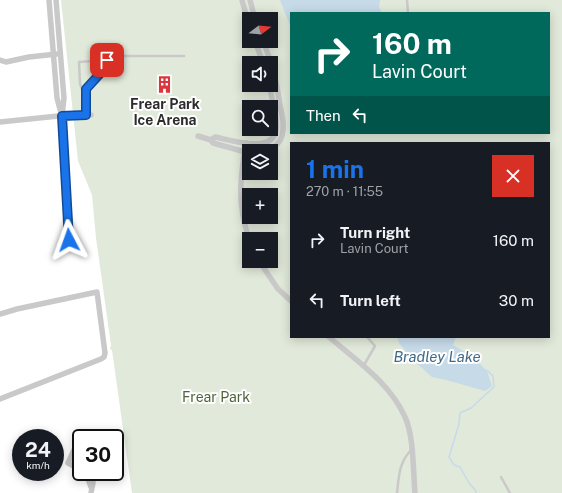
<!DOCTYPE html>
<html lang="en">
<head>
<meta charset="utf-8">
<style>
	:root { --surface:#171b24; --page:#242831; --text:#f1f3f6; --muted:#9ea1a6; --accent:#1a73e8 }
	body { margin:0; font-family:"Public Sans",sans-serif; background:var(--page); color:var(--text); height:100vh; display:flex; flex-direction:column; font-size:15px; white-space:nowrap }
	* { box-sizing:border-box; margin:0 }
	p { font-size:13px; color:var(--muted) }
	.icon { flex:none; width:22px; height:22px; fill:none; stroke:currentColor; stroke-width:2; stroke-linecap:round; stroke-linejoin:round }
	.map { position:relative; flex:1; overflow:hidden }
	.details { position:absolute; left:290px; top:142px; width:260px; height:196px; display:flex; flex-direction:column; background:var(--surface); border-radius:0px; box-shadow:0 2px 10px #0003 }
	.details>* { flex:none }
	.hud { position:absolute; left:290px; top:12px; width:260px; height:122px; border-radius:0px; box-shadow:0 2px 10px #0003; background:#00695c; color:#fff; overflow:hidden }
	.needle { width:26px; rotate:74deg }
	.tools { position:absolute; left:242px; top:12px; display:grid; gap:8px }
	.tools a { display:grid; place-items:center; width:36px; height:36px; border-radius:0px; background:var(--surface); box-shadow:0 2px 10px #0003; font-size:20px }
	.speed { position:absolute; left:12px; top:429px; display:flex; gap:8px; font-size:20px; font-weight:700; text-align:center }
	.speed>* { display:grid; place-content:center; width:52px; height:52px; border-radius:50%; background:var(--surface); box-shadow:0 2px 10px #0003; line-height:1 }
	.speed small { font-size:10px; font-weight:400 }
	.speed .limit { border:2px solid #111; border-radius:6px; background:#fff; color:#111 }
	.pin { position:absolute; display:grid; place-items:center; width:34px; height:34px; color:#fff; margin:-17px; border-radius:8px; box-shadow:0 2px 6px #0006 }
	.me { position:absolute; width:44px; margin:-22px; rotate:356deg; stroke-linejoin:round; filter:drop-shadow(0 0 3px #0008) }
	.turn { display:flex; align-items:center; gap:14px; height:84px; padding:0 16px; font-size:18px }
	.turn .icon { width:52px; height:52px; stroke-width:2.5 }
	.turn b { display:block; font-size:28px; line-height:34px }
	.then { display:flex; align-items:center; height:38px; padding:0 16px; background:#0003; gap:8px; font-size:15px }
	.round { display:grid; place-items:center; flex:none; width:42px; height:42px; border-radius:0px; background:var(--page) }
	.overview { display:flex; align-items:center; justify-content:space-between; height:68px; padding:0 16px }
	h1 { font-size:24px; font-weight:700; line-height:30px; color:var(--accent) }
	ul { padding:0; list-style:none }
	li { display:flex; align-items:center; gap:12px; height:60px; padding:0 16px }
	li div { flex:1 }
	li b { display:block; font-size:15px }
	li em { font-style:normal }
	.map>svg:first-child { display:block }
	.green { fill:#e1e9da; fill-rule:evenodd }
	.water { fill:#c6dae8 }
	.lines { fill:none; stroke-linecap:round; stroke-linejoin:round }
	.stream { stroke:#c6dae8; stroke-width:1.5 }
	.service { stroke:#c9c9c9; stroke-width:2.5 }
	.minor { stroke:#c9c9c9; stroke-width:5.5 }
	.route-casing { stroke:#114b97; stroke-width:10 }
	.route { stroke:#1a73e8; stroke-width:7 }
	.labels { text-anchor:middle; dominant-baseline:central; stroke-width:4; stroke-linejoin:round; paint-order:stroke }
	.poi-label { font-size:14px; font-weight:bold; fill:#2c2c2c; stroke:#fff }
	.park-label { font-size:14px; fill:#4e643c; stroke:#fff }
	.water-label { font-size:15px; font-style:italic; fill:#406987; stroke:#fff }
</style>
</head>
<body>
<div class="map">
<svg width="562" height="493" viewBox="0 0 562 493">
	<rect width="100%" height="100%" fill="#fff"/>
	<path class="green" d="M 61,0 L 562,0 L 562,493 L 132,493 L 112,350 L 110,349 L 111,345 L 96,238 L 92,195 L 78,161 ZM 291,13 L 549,13 L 549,133 L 291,133 ZM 249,19 L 271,19 L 271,41 L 249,41 ZM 249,63 L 271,63 L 271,85 L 249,85 ZM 249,107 L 271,107 L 271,129 L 249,129 ZM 291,143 L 549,143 L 549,337 L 291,337 ZM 249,151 L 271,151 L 271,173 L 249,173 ZM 249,195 L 271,195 L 271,217 L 249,217 ZM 249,239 L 271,239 L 271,261 L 249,261 Z"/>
	<g class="water">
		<path d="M 280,0 L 380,0 L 379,7 L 382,13 L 291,13 L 291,28 Z"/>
		<path d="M 397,337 L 456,337 L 453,345 L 472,356 L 487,371 L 492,386 L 485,391 L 446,380 L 432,377 L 414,361 L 399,343 Z"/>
	</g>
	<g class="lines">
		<path class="stream" d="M 476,493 L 476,491 L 469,483 L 460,467 L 454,465 L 449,457 L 459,424 L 460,413 L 471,408 L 494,387 L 493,376 L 488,371 L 484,370"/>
		<g class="service">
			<path d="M 407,0 L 408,13"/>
			<path d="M 85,89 L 82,89 L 80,84 L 79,62 L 107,60"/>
			<path d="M 86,114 L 85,89 L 107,66 L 107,60 L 114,56 L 184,56"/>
			<path d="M 364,365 L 375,346 L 367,337"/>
			<path d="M 501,477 L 510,493"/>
			<path d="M 397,493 C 399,475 399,463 411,450"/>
		</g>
		<g class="minor">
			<path d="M 49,0 L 57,98 L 61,113"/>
			<path d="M 56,0 L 64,98 L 62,116 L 69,240"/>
			<path d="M 242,0 L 249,26"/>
			<path d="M 250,0 L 255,19"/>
			<path d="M 255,41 L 263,63"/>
			<path d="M 263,41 C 272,62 277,82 280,105 C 282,115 285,125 282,136 C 280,143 274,148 267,151"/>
			<path d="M 0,60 L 6,62 L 29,57 L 57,54"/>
			<path d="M 0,122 L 68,115 L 91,115"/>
			<path d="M 198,136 L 211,140 L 213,143 L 249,153"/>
			<path d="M 211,140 L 215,137 C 230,140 276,155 276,128 C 277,114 272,99 269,85"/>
			<path d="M 246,143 C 240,179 237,203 249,239"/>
			<path d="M 259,261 L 278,289 L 291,301"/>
			<path d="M 0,314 L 17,309 L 97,292 L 105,353 L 104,357 L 101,359 L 0,399"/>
			<path d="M 329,337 C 356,360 390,383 405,417 C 414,436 413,471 415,493"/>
			<path d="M 81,452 L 74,450 L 68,463 L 81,470"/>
			<path d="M 83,472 L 87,476 L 91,487"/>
			<path d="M 91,493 L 93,483 L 93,472"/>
		</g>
	</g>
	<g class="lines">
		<defs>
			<path id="route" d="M 69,240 L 62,116 L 86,115 L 86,89 L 107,66 L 107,60"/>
		</defs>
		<use href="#route" class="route-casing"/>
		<use href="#route" class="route"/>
	</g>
	<defs>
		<symbol id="building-bare" viewBox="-9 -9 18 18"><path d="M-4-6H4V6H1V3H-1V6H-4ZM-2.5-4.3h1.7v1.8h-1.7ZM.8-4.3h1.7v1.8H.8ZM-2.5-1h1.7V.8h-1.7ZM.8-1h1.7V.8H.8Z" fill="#d9373e" stroke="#fff" stroke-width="2.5" paint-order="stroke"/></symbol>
	</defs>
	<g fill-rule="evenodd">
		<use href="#building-bare" x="152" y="72" width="25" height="25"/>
	</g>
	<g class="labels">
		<g class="poi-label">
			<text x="165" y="104">Frear Park<tspan x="165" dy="16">Ice Arena</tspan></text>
		</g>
		<g class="park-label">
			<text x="216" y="397">Frear Park</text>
		</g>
		<g class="water-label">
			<text x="437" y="356">Bradley Lake</text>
		</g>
	</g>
</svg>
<div class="tools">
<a><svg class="needle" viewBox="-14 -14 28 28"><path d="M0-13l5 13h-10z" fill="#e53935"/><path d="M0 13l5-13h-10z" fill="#9ea1a6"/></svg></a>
<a><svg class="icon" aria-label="sound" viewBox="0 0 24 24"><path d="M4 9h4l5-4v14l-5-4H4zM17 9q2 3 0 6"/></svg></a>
<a><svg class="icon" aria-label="search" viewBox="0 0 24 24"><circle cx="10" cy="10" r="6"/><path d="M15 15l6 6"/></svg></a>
<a><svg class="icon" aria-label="layers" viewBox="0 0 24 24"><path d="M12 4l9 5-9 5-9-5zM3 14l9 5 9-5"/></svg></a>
<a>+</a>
<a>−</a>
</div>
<div class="speed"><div>24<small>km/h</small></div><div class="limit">30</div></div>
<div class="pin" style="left:107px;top:60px;background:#d93025"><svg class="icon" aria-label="arrive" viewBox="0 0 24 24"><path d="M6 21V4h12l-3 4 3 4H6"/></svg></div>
<svg class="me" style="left:69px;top:240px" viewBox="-20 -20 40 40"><path d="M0-17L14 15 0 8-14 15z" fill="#1a73e8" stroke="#fff" stroke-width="4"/></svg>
<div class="hud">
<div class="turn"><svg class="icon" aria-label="right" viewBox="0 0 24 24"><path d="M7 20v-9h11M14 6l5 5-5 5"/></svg><div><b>160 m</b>Lavin Court</div></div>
<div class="then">Then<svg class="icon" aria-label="left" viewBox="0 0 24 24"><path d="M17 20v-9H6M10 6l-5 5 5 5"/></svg></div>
</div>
<section class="details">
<div class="overview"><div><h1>1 min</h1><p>270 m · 11:55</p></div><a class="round" style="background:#d93025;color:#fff"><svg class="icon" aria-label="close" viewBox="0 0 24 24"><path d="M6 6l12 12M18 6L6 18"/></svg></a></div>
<ul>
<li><svg class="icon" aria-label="right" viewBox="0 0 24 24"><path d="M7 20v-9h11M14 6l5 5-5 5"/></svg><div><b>Turn right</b><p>Lavin Court</p></div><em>160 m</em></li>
<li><svg class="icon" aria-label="left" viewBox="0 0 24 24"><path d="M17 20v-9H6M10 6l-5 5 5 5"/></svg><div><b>Turn left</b></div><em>30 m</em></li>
</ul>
</section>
</div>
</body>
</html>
